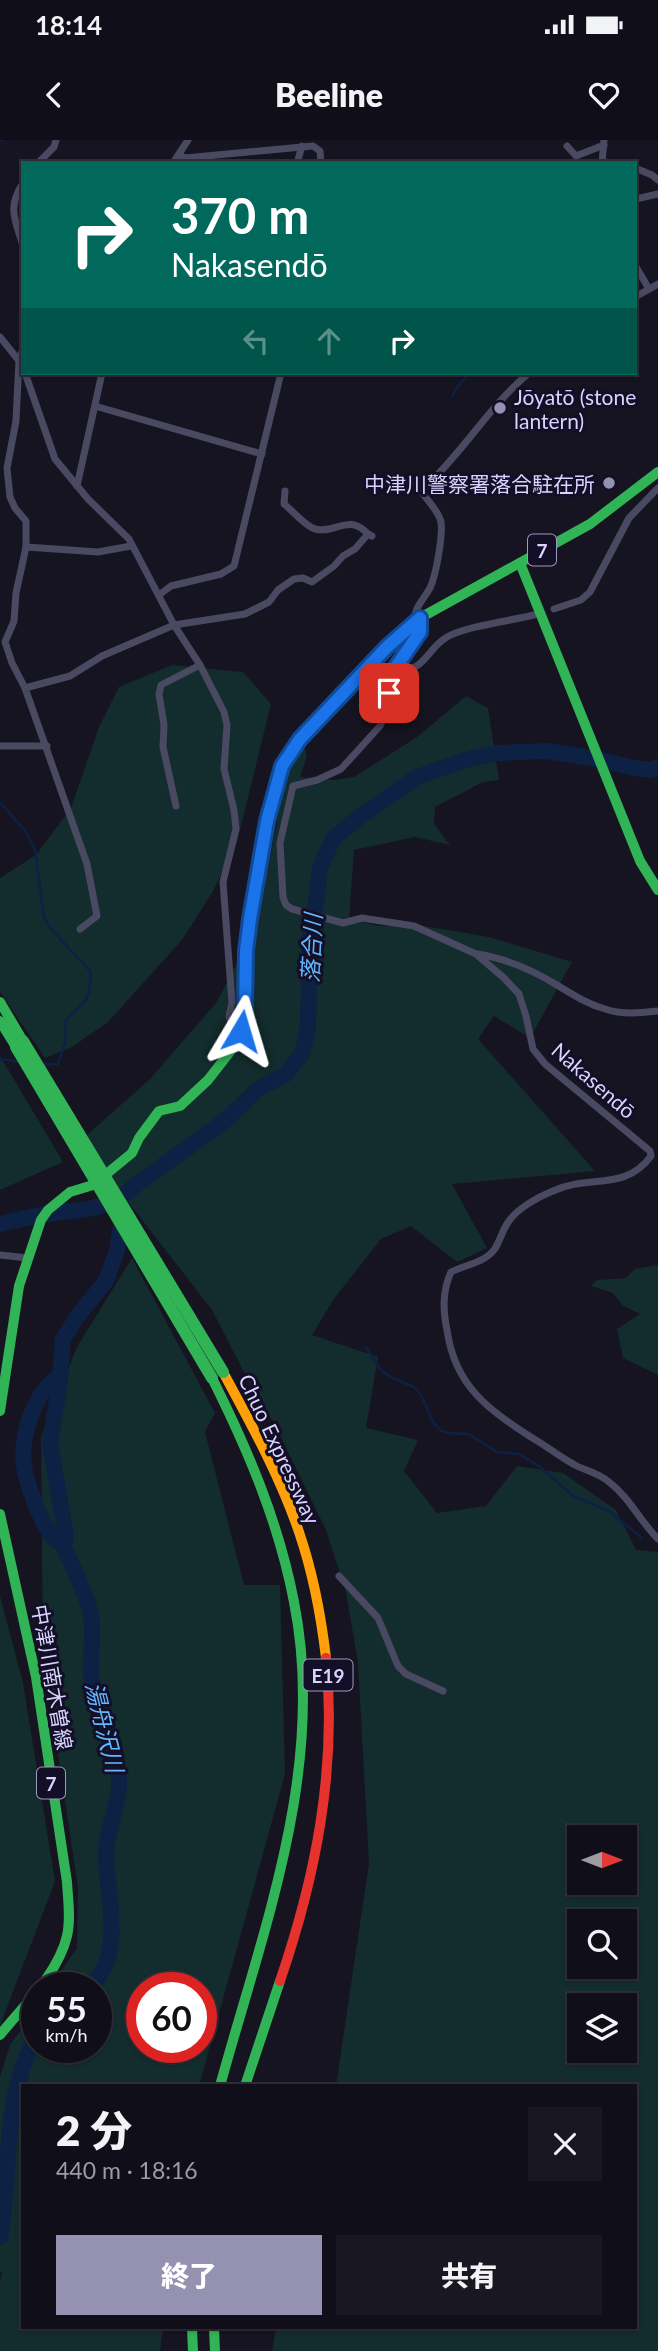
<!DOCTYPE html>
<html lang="ja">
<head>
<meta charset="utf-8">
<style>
	:root { --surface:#100f19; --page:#191822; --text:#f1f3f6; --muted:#9c9ca2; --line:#302f38; --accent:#9591b1 }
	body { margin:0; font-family:Lato,"Noto Sans JP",sans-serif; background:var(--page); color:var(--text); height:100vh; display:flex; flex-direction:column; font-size:26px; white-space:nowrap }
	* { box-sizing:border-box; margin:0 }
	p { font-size:23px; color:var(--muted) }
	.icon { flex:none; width:38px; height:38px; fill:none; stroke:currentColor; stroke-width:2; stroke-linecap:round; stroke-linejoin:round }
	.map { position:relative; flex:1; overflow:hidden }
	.drawer { position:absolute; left:21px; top:1944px; width:616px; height:245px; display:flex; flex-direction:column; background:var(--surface); border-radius:0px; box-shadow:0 2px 5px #0004,0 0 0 2px var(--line) }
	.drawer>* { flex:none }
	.banner { position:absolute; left:21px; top:21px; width:616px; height:214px; border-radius:0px; box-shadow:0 2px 5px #0004,0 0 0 2px var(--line); background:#00695c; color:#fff; overflow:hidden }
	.needle { width:46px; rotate:90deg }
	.buttons { position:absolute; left:567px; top:1685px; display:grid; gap:14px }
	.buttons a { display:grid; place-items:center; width:70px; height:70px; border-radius:0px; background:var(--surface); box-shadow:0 2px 5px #0004,0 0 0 2px var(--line); font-size:35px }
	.speed { position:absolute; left:21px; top:1832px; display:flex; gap:14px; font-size:35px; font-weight:700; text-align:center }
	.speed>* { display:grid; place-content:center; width:91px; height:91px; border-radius:50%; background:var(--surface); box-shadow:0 2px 5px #0004,0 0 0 2px var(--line); line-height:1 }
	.speed small { font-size:18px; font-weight:400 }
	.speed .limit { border:10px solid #d22; background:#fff; color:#111 }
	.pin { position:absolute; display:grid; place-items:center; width:60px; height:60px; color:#fff; margin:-30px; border-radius:14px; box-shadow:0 4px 10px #0006 }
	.me { position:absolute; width:77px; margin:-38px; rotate:7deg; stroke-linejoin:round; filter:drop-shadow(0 0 5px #0008) }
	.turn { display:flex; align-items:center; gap:24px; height:147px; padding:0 35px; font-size:32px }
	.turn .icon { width:91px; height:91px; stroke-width:2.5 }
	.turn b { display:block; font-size:49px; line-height:60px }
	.lanes { display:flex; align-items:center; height:66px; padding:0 35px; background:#0003; justify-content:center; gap:35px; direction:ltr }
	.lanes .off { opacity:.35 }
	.round { display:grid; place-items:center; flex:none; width:74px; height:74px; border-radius:0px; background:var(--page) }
	.headline { display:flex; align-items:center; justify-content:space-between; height:119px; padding:0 35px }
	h1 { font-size:42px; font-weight:800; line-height:52px }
	.action { display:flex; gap:14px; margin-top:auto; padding:14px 35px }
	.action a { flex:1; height:80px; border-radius:0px; background:var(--accent); color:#fff; font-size:28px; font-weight:800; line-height:80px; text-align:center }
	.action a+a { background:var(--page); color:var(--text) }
	.status { display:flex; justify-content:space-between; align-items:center; height:49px; padding:0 35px; background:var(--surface); direction:ltr }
	.status svg { height:19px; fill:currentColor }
	header { display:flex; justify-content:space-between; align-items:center; height:91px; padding:0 35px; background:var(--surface); font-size:32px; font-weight:800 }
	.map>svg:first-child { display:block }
	.green { fill:#132c2d; fill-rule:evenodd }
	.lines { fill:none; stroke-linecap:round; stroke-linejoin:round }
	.stream { stroke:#0d2144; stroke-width:2.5 }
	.river { stroke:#0d2144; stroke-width:16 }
	.street { stroke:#4a4962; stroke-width:7 }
	.fast { stroke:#30b455; stroke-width:10 }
	.slow { stroke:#ff9f0a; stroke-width:10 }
	.jam { stroke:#e5322d; stroke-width:10 }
	.fast-bridge { stroke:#30b455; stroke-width:12 }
	.route-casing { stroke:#114b97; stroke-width:18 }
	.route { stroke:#1a73e8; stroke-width:12 }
	.poi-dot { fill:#9591b1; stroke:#130f26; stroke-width:2.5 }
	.labels { text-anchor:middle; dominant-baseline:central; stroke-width:6; stroke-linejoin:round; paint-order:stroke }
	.shield { fill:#130f26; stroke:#9e99be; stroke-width:2 }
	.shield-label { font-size:19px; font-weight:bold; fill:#d9d4ff }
	.poi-label { font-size:21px; fill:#d9d4ff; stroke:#130f26; text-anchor:start }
	.street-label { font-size:21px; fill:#d9d4ff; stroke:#130f26 }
	.water-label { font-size:23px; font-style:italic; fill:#62b6ff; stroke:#130f26 }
</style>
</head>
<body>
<div class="status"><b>18:14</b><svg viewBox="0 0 49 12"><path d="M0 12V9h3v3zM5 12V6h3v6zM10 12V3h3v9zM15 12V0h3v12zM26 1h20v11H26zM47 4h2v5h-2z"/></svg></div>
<header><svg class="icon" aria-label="back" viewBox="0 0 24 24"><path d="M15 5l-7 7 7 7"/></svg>Beeline<svg class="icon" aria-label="heart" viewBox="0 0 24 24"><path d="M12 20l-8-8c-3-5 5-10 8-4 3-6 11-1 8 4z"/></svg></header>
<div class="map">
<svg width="658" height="2211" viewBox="0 0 658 2211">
	<rect width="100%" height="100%" fill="#161421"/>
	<g class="green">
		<path d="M 172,525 L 243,532 L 271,564 L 237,702 L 212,753 L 182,800 L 108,882 L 72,907 L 45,918 L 0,852 L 0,738 L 36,715 L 71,668 L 99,587 L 119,547 Z"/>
		<path d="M 466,556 L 488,568 L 499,640 L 483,642 L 435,667 L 434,684 L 450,705 L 415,697 L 354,710 L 349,779 L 379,786 L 418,785 L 489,797 L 572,822 L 530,898 L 494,876 L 478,899 L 595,1031 L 452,1044 L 487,1108 L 457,1122 L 411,1086 L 381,1099 L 333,1160 L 312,1195 L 378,1217 L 366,1288 L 418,1300 L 404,1331 L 437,1373 L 486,1366 L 517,1326 L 563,1333 L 616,1370 L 636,1410 L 658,1412 L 658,2211 L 272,2211 L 276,2188 L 635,2188 L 635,1946 L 336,1946 L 369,1723 L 358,1523 L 346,1452 L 326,1390 L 274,1283 L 259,1261 L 212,1170 L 97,1022 L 87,995 L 150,939 L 216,863 L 256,787 L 287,632 L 304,605 L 307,616 L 300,637 L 334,640 L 354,637 L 417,597 ZM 579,1698 L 625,1698 L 625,1743 L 579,1743 ZM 579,1782 L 625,1782 L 625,1827 L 579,1827 ZM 579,1866 L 625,1866 L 625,1911 L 579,1911 Z"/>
		<path d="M 0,916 L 63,1022 L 0,1050 Z"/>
		<path d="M 132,1118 L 215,1273 L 205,1292 L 244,1445 L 280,1445 L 285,1634 L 199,1946 L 23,1946 L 23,2188 L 163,2188 L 160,2211 L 0,2211 L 0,2141 L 2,2133 L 0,2132 L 0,1937 L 10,1905 L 37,1867 L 37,1908 L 96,1908 L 96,1848 L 49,1848 L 77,1808 L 78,1748 L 43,1514 L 41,1297 L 77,1207 ZM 142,1848 L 201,1848 L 201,1908 L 142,1908 Z"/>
		<path d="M 658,1125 L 658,1235 L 623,1218 L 617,1189 L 640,1174 L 622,1165 L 613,1153 L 591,1146 L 597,1140 L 626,1138 L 635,1129 Z"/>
		<path d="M 0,1456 L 23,1543 L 55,1741 L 0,1886 Z"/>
	</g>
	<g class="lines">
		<g class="stream">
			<path d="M 0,1 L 2,0"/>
			<path d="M 452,256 L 457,247 L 470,233"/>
			<path d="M 0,662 L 26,692 L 35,710 L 44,778 L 51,789 L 91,832 L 89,854 L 84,862 L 66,880 L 65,902 L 58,924 L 41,924"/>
			<path d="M 0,919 L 21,922"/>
			<path d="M 366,1207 L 380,1229 L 390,1237 L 414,1247 L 421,1255 L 433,1282 L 441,1291 L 448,1293 L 469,1294 L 497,1312 L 519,1314 L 539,1326 L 573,1356 L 609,1371 L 642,1398"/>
		</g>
		<g class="river">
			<path d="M 0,1084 C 18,1080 36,1075 54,1073 C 80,1070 114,1069 132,1048 L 227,979 L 258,949 L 286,934 L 303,912 L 308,886 L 310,788 L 316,764 L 320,728 L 333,699 L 354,681 L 417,637 L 469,619 L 497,613 L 547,611 L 596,619 L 634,628 L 651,630 L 658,627"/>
			<path d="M 59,1236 C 34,1253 20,1296 24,1325 C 26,1344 40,1380 52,1396 C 55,1400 61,1403 64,1407"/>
			<path d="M 88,1848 C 126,1817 107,1758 106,1717 C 105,1691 119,1669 119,1643 C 119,1606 99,1576 92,1541 C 88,1520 95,1497 91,1476 C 87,1453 73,1429 64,1407 L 66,1396 L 50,1304 L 59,1247 L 63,1199 L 77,1177 L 106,1141 L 117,1110 L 123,1075"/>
			<path d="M 0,2097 C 13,2024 0,1964 37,1894"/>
		</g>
		<g class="street">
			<path d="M 567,6 L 576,16 L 604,5"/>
			<path d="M 179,15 L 185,18 L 313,6 L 320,11 L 321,23"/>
			<path d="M 603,22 L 614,23"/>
			<path d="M 38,23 L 54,7 L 56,0"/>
			<path d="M 173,23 L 188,0"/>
			<path d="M 297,23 L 302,6"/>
			<path d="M 602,23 L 604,0"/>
			<path d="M 635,28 L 652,35 L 658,40"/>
			<path d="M 23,43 C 7,68 15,79 23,106"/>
			<path d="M 636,59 L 658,54"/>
			<path d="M 635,125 L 649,149"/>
			<path d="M 23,134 L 23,154"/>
			<path d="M 635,157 L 658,144"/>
			<path d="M 0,197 L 20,222"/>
			<path d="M 23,209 L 19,220 L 16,281 L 7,328 L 10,357 L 15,368 L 26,381 L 26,407 L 16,453 L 14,481 L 5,502 L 12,523 L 25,548 L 87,724 L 97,776 L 80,789"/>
			<path d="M 25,233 L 55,319 L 88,359 L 129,399 L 174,485 L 200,525 L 224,572 L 227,585 L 224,629 L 234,670 L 236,689 L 223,742 L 232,863 L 229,876 L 231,885 L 241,891"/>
			<path d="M 95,266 L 262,314"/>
			<path d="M 77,346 L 102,233"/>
			<path d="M 285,351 L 284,364 C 293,371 305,386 315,389 C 337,394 348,373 368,394"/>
			<path d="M 26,407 L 98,412 L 131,406"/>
			<path d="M 159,455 L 171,446 L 221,434 L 234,426 L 281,233"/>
			<path d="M 554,469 L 581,460 L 590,452 L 629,378 L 658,348"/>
			<path d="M 420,478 L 420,492 L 389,537 L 388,568 L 380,586 L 341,629 L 317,640 L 293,646 L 280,703 L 283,757 L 286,765 L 292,769 L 343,783 L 362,778 L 414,786 L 476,814 L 504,838 L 519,854 L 526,876 L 533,909 L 545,924 L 650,1011 L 651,1016 C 625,1052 589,1034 553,1051 C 538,1057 518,1068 509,1081 C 502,1090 500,1102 494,1110 C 484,1123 464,1125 451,1132 C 442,1152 443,1170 447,1190 C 455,1247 489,1270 534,1299 C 548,1307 561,1318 575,1325 C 586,1331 599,1333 609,1342 C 629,1357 640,1381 658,1399"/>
			<path d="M 415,482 C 412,470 424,459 430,448 C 436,436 443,395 441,382 C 439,372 429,362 423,354 L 424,348 C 463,313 489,266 529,233"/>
			<path d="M 394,530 C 425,534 426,509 447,497 C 467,486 510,481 534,475"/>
			<path d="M 25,548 L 70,536 L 102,516 L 174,485 L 245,474 L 269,462 L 278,450 L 294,439 L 303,438 L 312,442 L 334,426 L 343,416 L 355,409 L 368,394 L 372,396"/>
			<path d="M 0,606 L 47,606"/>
			<path d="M 176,666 L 163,607 L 164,585 L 159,554 L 161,545 L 200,525"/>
			<path d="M 477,814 C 505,818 532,830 557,845 C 572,854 587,864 605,869 C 622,875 640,873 658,871"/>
			<path d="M 0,1115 L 28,1118"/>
			<path d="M 339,1436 L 378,1478 L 398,1526 L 406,1534 L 443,1551"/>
		</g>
		<g class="fast">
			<path d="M 520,423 L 640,721 L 658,750"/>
			<path d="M 342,556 L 387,507 L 420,478 L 590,384 L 658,332"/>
			<path d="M 0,862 L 23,901"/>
			<path d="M 0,881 L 16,907"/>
			<path d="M 212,1238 C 248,1310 279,1383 294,1462 C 327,1627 263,1789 220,1946"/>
			<path d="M 0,1271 L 19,1146 L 41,1080 L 48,1070 L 70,1052 L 93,1045 L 132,1013 L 139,998 L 159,971 L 180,966 L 208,940 L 236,904 L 245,872 L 245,847"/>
			<path d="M 0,1374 L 36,1537 L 67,1742 C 68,1760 71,1779 67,1796 C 58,1834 23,1866 0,1895"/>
			<path d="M 245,1946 L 280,1841"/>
			<path d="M 192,2188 L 193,2211"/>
			<path d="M 214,2188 L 215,2211"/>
		</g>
		<g class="slow">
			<path d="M 245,847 C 246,800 254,755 262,709 C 267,681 270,650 282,625 C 294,601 324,576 342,556"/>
			<path d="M 223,1232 C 251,1284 280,1336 299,1392 C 313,1433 321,1475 326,1518"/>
		</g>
		<path class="jam" d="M 280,1841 C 316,1736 337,1629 326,1518"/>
		<g class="fast-bridge">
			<path d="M 23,901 L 223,1232"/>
			<path d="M 16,907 L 212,1238"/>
		</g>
	</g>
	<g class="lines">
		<defs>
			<path id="route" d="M 241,891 L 245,872 L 246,811 L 250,779 L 267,681 L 282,626 L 300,599 L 387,507 L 420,478 L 420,492 L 389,537 L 389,553"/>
		</defs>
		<use href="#route" class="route-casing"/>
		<use href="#route" class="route"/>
	</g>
	<g class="poi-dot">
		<circle cx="500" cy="268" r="7"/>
		<circle cx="609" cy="343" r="7"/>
	</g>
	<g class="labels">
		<g class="shield">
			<rect x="528" y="394.5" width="28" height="31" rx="5"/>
			<rect x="303.5" y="1519.5" width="49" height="31" rx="5"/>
			<rect x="37" y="1627.5" width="28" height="31" rx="5"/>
		</g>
		<g class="shield-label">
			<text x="542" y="410">7</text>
			<text x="328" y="1535">E19</text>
			<text x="51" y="1643">7</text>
		</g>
		<g class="poi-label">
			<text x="514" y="256">Jōyatō (stone<tspan x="514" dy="24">lantern)</tspan></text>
			<text x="595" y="343" text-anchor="end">中津川警察署落合駐在所</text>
		</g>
		<g class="street-label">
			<text transform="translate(594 940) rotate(41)">Nakasendō</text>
			<text transform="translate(280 1309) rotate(65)">Chuo Expressway</text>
			<text transform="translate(53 1537) rotate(80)">中津川南木曽線</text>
		</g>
		<g class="water-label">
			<text transform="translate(311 808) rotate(-87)">落合川</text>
			<text transform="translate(105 1587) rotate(76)">湯舟沢川</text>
		</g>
	</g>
</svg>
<div class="buttons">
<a><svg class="needle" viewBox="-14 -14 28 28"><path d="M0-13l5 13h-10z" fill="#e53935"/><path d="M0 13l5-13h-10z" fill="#9c9ca2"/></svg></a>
<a><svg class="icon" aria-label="search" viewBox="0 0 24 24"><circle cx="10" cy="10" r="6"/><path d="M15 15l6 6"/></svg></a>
<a><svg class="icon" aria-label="layers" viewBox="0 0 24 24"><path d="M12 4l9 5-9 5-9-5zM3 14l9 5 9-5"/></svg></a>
</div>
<div class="speed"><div>55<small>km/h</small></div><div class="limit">60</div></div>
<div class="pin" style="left:389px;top:553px;background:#d93025"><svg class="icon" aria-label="arrive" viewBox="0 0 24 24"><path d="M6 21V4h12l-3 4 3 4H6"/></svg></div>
<svg class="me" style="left:241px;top:891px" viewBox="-20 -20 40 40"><path d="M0-17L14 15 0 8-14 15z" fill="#1a73e8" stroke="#fff" stroke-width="4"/></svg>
<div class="banner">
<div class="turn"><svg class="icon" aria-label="right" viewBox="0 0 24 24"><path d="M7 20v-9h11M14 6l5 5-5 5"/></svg><div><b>370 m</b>Nakasendō</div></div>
<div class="lanes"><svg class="icon off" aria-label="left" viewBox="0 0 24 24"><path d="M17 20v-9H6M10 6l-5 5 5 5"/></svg><svg class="icon off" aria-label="ahead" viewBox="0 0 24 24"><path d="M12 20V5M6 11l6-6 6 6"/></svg><svg class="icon" aria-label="right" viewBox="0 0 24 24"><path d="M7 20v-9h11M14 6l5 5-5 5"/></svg></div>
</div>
<section class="drawer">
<div class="headline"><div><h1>2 分</h1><p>440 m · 18:16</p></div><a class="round"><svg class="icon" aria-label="close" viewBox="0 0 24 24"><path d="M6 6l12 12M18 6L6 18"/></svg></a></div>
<div class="action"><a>終了</a><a>共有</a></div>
</section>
</div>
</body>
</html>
